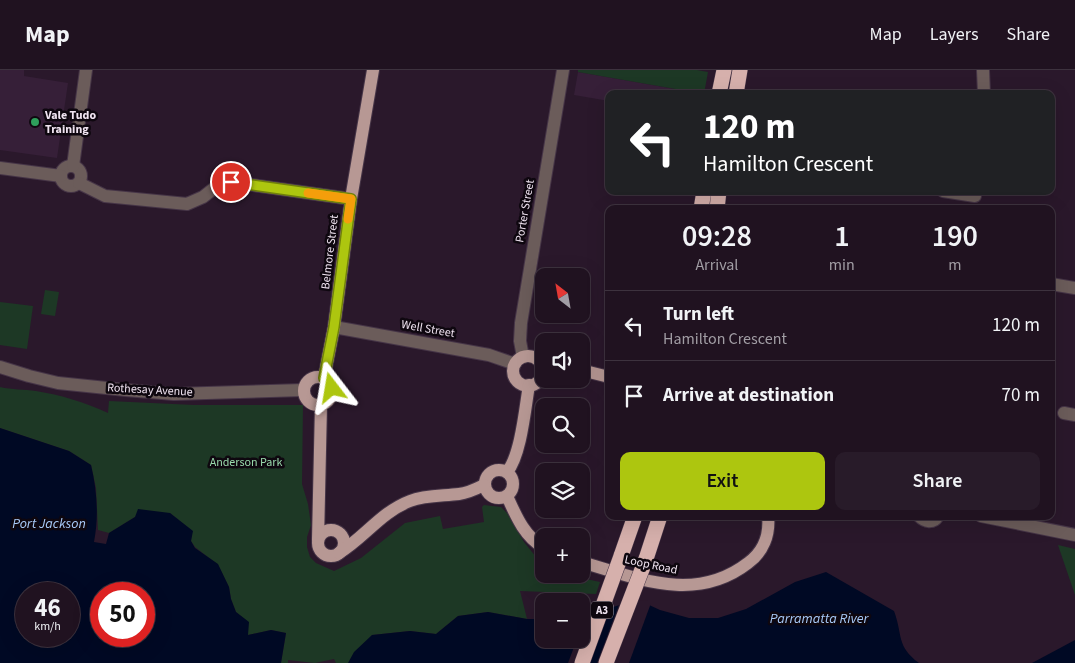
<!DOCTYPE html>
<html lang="en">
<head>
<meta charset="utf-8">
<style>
	:root { --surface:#201220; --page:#281b29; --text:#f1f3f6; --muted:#a29ea5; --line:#3d323e; --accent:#adc60f }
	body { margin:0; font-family:"Source Sans 3",sans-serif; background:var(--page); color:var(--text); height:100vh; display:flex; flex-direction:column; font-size:19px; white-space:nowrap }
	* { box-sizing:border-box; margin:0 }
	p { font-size:16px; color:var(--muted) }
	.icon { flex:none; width:28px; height:28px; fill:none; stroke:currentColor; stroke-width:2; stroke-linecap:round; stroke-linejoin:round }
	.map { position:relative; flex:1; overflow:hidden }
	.details { position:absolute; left:605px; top:135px; width:450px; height:315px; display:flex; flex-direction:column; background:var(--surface); border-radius:10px; box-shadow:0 5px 20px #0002,0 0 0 1px var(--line) }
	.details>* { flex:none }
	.hud { position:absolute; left:605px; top:20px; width:450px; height:105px; border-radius:10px; box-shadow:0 5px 20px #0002,0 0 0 1px var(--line); background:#202124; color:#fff; overflow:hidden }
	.needle { width:32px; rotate:329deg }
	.tools { position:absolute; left:535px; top:198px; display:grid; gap:10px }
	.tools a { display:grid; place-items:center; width:55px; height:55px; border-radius:10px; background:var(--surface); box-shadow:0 5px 20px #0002,0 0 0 1px var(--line); font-size:25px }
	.speed { position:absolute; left:15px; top:512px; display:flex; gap:10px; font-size:25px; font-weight:700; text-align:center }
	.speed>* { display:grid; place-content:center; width:65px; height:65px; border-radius:50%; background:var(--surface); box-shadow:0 5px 20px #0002,0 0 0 1px var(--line); line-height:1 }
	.speed small { font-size:12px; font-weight:400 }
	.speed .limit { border:8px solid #d22; background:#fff; color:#111 }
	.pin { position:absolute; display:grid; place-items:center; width:42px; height:42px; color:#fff; margin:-21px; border:2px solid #fff; border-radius:50%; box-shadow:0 1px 5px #0007 }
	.me { position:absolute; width:55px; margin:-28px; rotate:346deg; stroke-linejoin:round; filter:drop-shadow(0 0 4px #0008) }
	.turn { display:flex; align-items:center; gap:18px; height:105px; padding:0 15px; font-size:22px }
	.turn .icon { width:65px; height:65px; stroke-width:2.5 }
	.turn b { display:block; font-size:35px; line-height:42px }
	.eta { display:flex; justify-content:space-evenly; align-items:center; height:85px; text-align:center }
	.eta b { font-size:30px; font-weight:600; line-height:35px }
	.action { display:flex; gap:10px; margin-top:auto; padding:10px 15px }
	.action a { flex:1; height:58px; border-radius:10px; background:var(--accent); color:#111; font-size:20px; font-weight:600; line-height:58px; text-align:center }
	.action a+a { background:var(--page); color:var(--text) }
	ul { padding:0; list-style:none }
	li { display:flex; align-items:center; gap:15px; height:70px; padding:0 15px; border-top:1px solid var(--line) }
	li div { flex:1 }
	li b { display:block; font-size:19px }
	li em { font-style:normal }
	header { display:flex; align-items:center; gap:30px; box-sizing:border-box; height:70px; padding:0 25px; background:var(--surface); border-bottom:1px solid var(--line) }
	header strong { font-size:24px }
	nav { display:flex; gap:28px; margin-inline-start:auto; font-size:18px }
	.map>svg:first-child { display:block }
	.built { fill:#361f38 }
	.green { fill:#1d3825 }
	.water { fill:#000924; fill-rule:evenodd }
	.pier { fill:#2a182b }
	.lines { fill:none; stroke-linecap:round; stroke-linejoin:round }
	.minor-casing { stroke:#463547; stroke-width:14 }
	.major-casing { stroke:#463547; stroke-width:14 }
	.highway-casing { stroke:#463547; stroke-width:16 }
	.minor { stroke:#6b5c5a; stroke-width:12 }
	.major { stroke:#b79894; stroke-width:12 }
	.highway { stroke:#d6b0ac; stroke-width:15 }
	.highway-bridge-casing { stroke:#463547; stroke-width:16; stroke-linecap:butt }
	.highway-bridge { stroke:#d6b0ac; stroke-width:15 }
	.route-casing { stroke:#70810a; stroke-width:12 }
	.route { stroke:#adc60f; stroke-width:9 }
	.slow { stroke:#f59e0b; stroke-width:9 }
	.leisure-dot { fill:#2e9e5b; stroke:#0e070f; stroke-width:2 }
	.labels { text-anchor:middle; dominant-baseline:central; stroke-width:5; stroke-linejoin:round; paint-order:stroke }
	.shield { fill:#0e070f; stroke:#aca2ad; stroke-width:1 }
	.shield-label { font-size:11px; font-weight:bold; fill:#f0e4f1 }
	.poi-label { font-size:12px; font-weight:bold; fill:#f0e4f1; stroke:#0e070f; text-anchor:start }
	.street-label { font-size:12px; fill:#f0e4f1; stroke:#0e070f }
	.park-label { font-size:12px; fill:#9adbad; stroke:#0e070f }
	.water-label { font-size:14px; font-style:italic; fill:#a8caf8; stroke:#0e070f }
</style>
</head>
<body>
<header>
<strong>Map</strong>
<nav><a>Map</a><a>Layers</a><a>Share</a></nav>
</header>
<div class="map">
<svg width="1075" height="593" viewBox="0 0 1075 593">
	<rect width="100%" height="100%" fill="#2a182b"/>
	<g class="built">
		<path d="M 0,0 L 24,0 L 24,6 L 68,13 L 57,88 L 0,80 Z"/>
		<path d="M 578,2 L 704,24 L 609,24 L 609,31 L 574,25 Z"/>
	</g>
	<g class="green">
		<path d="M 578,0 L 697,0 L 708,2 L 704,24 L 578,2 Z"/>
		<path d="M 45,220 L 59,222 L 55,246 L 41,244 Z"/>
		<path d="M 0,232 L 33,236 L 27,279 L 0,275 Z"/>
		<path d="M 0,317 C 12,320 24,319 36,321 C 61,325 84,332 108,343 L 109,331 L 194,335 L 303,335 L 302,414 L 308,434 L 311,455 L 307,467 L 307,477 L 310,487 L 316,493 L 334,501 L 361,488 L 405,453 L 440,446 L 443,459 L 484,452 L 482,437 L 484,435 L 501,437 L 507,443 L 524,472 L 536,487 L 540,499 L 544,499 L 544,504 L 563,504 L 600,512 L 596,524 L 520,521 L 527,549 L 488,542 L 458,546 L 436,564 L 410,561 L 372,565 L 350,593 L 336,593 L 334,589 L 315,593 L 288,590 L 288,593 L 281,593 L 286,563 L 271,560 L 248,565 L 248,552 L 236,542 L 231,529 L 229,517 L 218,495 L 195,477 L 191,471 L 192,461 L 170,443 L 135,447 L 109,463 L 98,460 L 96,418 L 91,395 L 69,381 L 0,358 Z"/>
		<path d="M 1058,475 L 1075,479 L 1075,525 L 1059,478 Z"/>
	</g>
	<g class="water">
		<path d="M 0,358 L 69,381 L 91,395 C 97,420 99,447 94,472 L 106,474 L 109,463 L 135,447 L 138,439 L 170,443 L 193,461 L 191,471 L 195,478 L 218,494 L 229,517 L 231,529 L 236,542 L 249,552 L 248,565 L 271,560 L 286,563 L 281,593 L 0,593 ZM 26,524 L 69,524 L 69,566 L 26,566 ZM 101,524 L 144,524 L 144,566 L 101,566 Z"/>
		<path d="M 826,502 L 894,541 C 903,565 896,576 919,593 L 348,593 L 354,582 L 372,565 L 410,561 L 436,564 L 458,546 L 488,542 L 527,549 L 544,549 L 544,569 L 581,569 L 581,546 L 627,533 L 647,534 L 660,540 L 689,548 L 718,548 L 746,539 L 795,512 Z"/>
		<path d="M 1075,570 L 1075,593 L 1032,593 Z"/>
	</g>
	<g class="pier">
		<path d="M 627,530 L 648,531 L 651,533 L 629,593 L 597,593 L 620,532 Z"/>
		<path d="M 611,535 L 590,593 L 568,593 L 577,569 L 581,569 L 581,556 L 586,543 Z"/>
	</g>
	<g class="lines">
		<defs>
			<g id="minor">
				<path d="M 983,0 L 984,24"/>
				<circle cx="71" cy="106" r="10"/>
				<path d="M 73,96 L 86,0"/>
				<path d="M 0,98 L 61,106"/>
				<path d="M 79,113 L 105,126 L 187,134 L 203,127 L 217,116 L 231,112 L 351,129"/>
				<path d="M 943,121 L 975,126"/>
				<path d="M 1051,214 L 1075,218"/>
				<path d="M 334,257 L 489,285 L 515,294"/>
				<path d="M 523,287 L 520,271 L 521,253 L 563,0"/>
				<path d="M 0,297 L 29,306 L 58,313 L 126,320 L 174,324 L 303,320"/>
				<path d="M 1064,343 L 1075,345"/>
				<path d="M 919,446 C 925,452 933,454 938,446"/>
				<path d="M 981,446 L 1075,465"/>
			</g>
			<g id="major">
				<circle cx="528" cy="301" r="15"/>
				<path d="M 581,300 L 609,307"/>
				<circle cx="318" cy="321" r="14"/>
				<path d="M 324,308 L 334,257 L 351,129 L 373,0"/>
				<circle cx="499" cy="414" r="14"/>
				<path d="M 507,402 C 521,385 525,339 529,315"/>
				<path d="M 507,426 C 516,446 524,466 544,478"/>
				<circle cx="331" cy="473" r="13"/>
				<path d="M 318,470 L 321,335"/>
				<path d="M 339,483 C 364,468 381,442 410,431 C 425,425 442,426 459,424 C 468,423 476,419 484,415"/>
				<path d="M 581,492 C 637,508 695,534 748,493 C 763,482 770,465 768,446"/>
			</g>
			<g id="highway">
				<path d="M 719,24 L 724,0"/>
				<path d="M 736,24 L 740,0"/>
				<path d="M 701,139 L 704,121"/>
				<path d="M 717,139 L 719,121"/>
				<path d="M 621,486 L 635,446"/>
				<path d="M 646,489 L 660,446"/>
			</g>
		</defs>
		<use href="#minor" class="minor-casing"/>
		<use href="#major" class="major-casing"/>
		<use href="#highway" class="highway-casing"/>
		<use href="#minor" class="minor"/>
		<use href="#major" class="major"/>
		<use href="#highway" class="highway"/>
		<defs>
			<g id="highway-bridge">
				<path d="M 582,593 L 621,486"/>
				<path d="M 606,593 L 646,489"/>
			</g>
		</defs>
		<use href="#highway-bridge" class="highway-bridge-casing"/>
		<use href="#highway-bridge" class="highway-bridge"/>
	</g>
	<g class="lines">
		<defs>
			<path id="route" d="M 231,112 L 351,129 L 334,257 L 324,308 L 327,310 L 332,318"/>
		</defs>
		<use href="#route" class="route-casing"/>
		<use href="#route" class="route"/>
		<path class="slow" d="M 308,123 L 351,129 L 348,149"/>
	</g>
	<circle class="leisure-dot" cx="35" cy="52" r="5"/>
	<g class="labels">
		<rect class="shield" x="591" y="531.5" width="22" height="17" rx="4"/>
		<g class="shield-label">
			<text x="602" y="540">A3</text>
		</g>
		<g class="poi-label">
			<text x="45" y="45">Vale Tudo<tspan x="45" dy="14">Training</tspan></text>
		</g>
		<g class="street-label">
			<text transform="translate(525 141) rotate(-80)">Porter Street</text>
			<text transform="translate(330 182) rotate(-83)">Belmore Street</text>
			<text transform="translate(428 259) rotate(10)">Well Street</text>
			<text transform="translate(150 320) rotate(3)">Rothesay Avenue</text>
			<text transform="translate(651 495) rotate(12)">Loop Road</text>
		</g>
		<g class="park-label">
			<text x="246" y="392">Anderson Park</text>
		</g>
		<g class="water-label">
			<text x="49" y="454">Port Jackson</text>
			<text x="819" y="549">Parramatta River</text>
		</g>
	</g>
</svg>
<div class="tools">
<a><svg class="needle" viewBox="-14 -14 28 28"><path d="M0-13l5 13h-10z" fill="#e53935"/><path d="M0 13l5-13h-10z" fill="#a29ea5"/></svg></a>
<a><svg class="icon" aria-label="sound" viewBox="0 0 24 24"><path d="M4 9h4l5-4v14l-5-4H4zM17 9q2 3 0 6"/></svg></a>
<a><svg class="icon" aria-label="search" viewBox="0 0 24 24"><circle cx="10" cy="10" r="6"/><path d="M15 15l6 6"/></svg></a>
<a><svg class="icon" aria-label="layers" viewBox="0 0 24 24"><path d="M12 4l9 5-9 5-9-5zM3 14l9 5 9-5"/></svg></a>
<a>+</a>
<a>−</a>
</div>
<div class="speed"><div>46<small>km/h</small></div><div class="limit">50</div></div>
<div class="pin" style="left:231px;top:112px;background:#d93025"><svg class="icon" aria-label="arrive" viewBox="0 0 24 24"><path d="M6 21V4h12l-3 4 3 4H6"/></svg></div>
<svg class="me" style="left:332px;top:318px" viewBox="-20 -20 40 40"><path d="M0-17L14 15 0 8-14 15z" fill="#adc60f" stroke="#fff" stroke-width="4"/></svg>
<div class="hud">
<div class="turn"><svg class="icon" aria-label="left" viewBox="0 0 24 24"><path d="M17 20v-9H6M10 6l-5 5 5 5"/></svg><div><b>120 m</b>Hamilton Crescent</div></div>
</div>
<section class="details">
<div class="eta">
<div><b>09:28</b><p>Arrival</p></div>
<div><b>1</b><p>min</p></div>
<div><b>190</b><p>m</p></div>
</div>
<ul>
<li><svg class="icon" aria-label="left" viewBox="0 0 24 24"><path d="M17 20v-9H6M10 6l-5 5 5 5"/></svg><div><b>Turn left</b><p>Hamilton Crescent</p></div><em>120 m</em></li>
<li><svg class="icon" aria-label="arrive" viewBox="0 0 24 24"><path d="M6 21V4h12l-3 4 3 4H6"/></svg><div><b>Arrive at destination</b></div><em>70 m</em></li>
</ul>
<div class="action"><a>Exit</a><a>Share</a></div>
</section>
</div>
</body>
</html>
